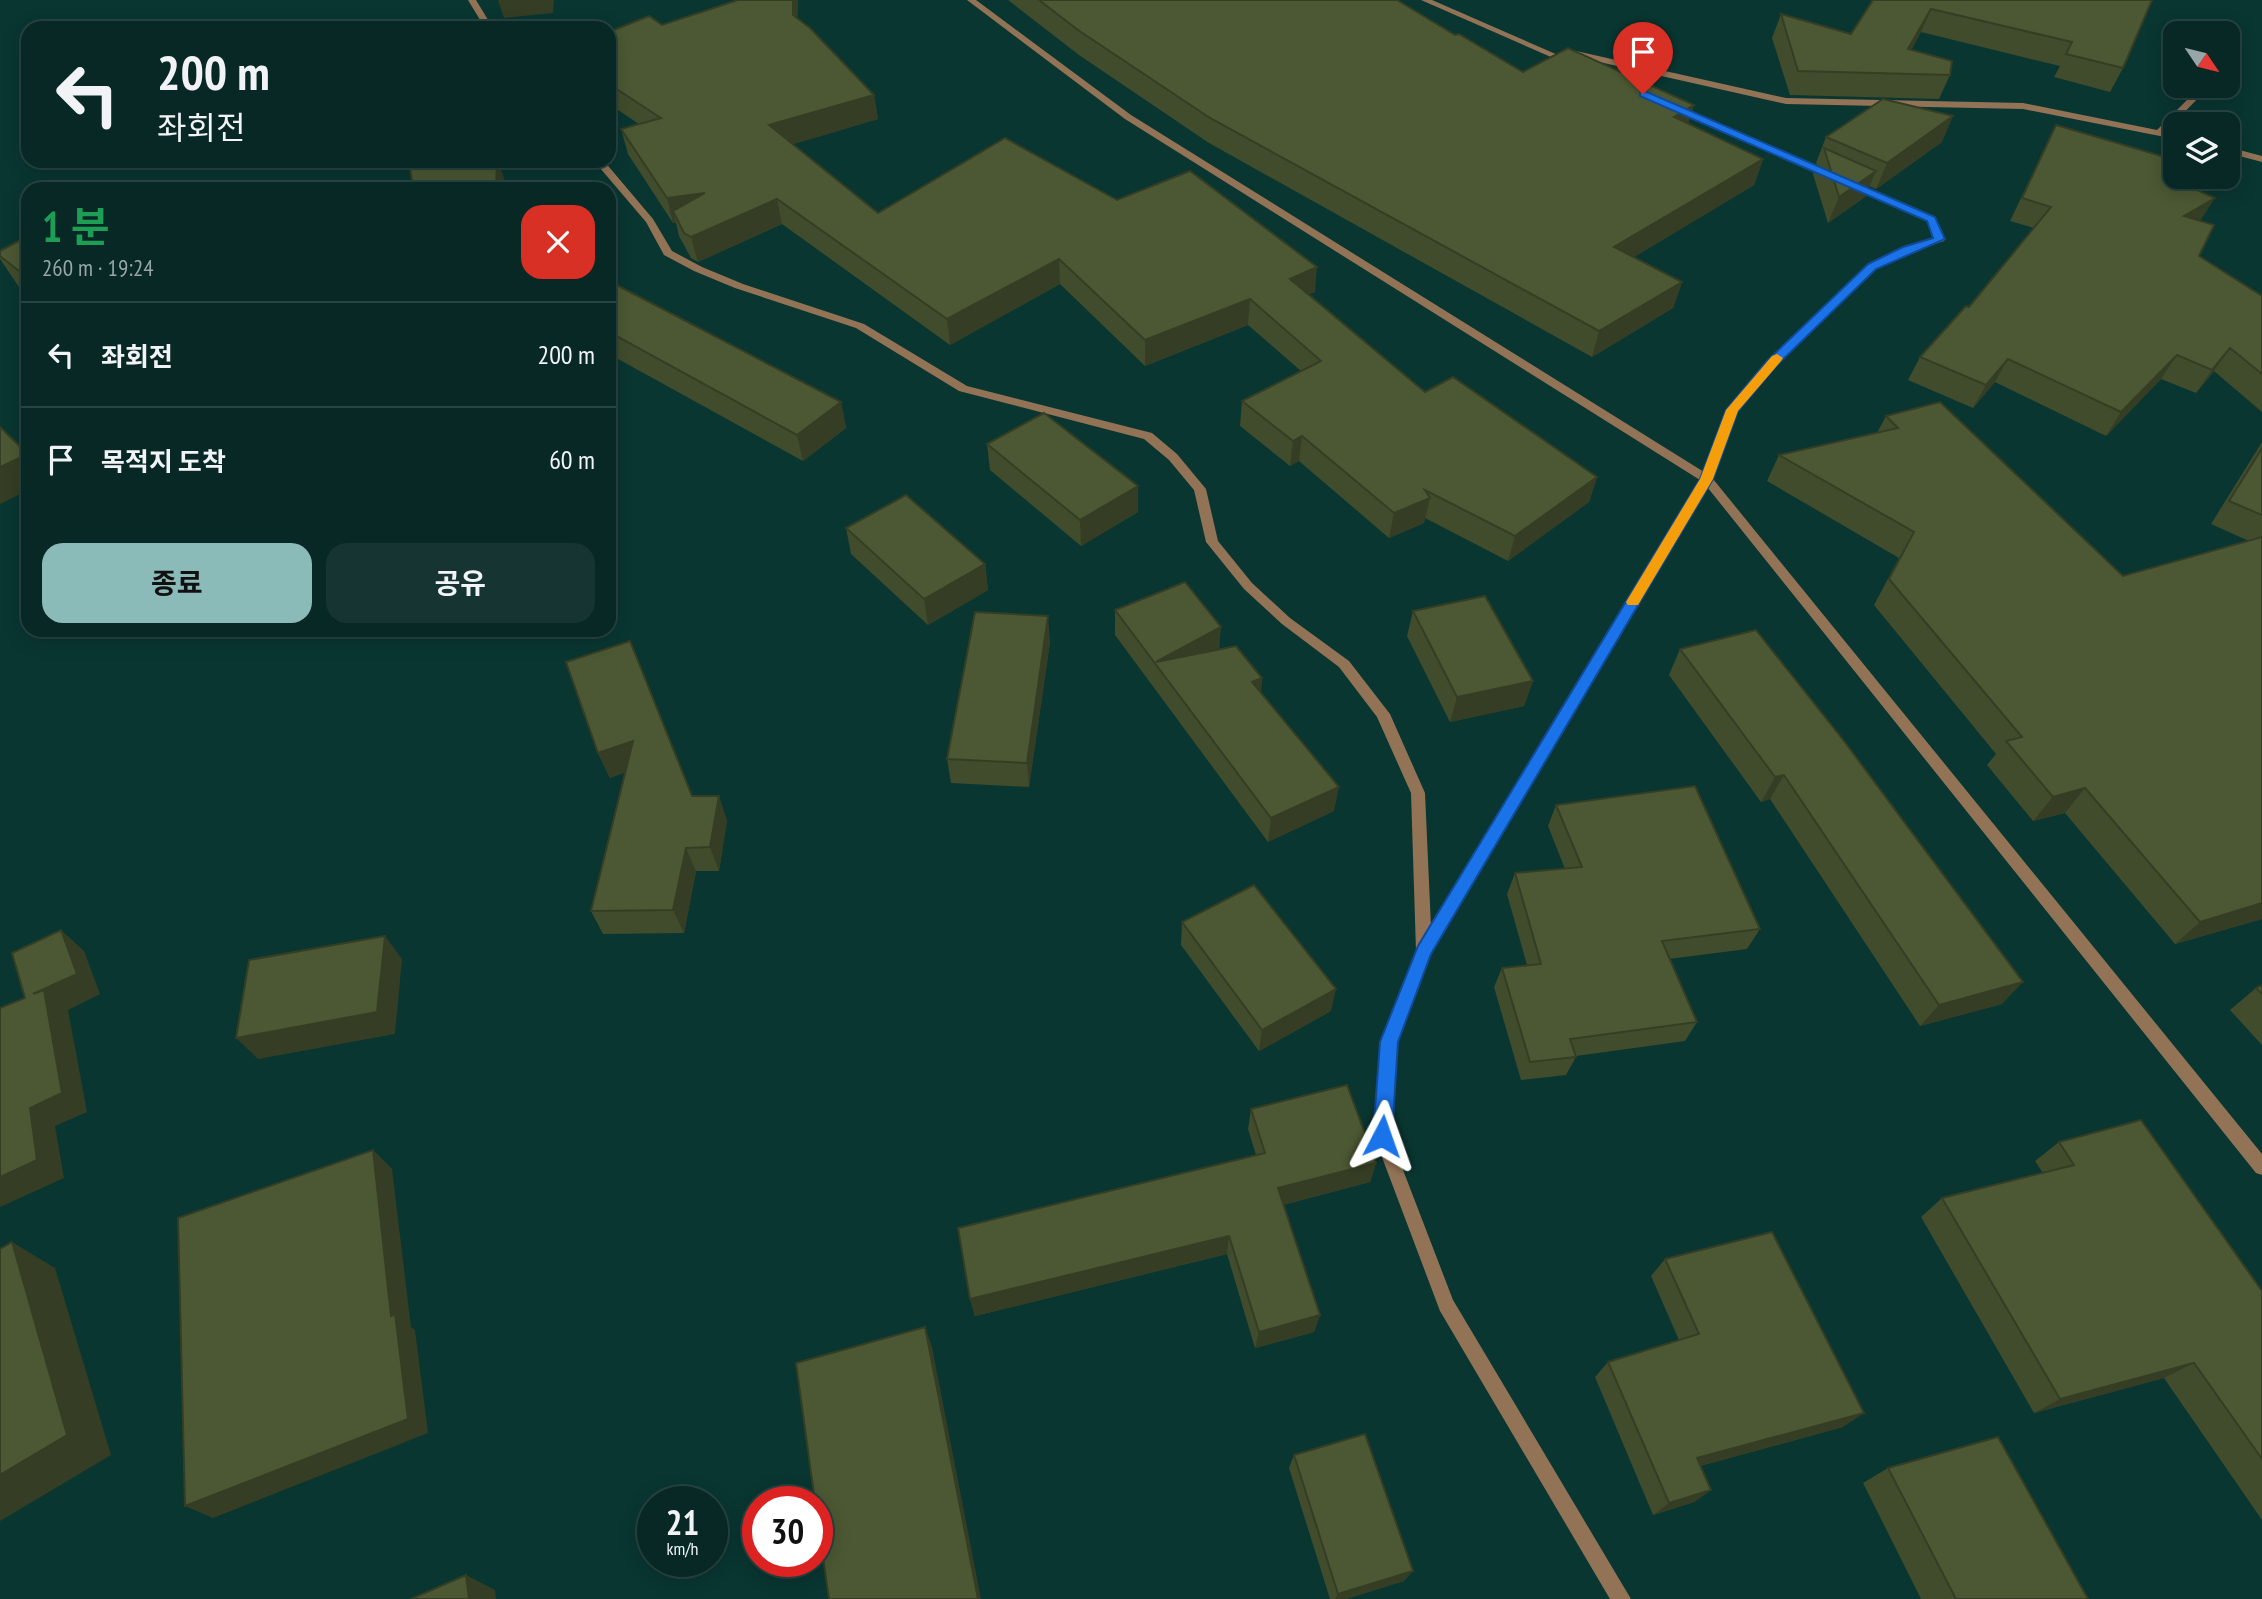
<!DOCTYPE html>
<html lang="ko">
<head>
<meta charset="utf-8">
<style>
	:root { --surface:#072825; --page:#153432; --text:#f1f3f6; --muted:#98a6a7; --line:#284442; --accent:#8bbbb9 }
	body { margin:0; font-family:"PT Sans Narrow","Noto Sans KR",sans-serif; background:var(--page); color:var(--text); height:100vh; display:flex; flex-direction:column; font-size:26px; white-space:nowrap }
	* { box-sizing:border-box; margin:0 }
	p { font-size:23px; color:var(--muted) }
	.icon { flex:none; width:38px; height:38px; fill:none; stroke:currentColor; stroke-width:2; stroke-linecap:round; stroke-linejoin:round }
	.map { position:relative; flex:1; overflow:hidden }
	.panel { position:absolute; left:21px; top:182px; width:595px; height:455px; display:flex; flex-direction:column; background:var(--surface); border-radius:21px; box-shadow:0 4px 18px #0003,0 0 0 2px var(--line) }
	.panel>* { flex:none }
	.banner { position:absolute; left:21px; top:21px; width:595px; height:147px; border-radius:21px; box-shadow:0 4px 18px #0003,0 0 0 2px var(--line); background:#072825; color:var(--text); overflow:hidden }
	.needle { width:46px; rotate:125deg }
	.tools { position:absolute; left:2163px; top:21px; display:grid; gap:14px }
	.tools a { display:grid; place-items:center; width:77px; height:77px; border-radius:14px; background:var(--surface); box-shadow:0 4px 18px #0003,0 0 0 2px var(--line); font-size:35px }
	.speed { position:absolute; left:637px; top:1486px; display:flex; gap:14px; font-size:35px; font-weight:700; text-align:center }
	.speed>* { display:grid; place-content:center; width:91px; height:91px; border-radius:50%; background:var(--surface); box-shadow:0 4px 18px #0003,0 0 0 2px var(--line); line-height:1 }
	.speed small { font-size:18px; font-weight:400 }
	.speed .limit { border:10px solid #d22; background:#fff; color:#111 }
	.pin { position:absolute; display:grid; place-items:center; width:60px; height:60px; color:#fff; margin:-72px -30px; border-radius:50% 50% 50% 0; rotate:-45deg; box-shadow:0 0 7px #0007 }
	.pin .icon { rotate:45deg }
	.me { position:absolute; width:77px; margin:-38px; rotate:4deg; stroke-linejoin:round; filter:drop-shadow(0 0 5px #0008) }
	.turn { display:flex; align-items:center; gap:24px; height:147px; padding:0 21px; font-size:32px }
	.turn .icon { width:91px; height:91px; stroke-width:2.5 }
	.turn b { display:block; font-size:49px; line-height:60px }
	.round { display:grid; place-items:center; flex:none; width:74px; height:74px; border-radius:21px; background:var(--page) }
	.summary { display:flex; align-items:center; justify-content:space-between; height:119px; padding:0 21px }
	h1 { font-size:42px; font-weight:700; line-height:52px; color:#1e9e55 }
	.primary-button { display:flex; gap:14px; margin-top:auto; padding:14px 21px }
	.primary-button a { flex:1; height:80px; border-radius:21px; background:var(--accent); color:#111; font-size:28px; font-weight:700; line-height:80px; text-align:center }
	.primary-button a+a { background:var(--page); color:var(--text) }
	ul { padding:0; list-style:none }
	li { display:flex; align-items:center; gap:21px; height:105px; padding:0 21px; border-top:2px solid var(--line) }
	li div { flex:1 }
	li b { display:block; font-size:26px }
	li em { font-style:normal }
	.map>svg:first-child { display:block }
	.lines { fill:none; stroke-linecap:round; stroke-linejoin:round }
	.street { fill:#927356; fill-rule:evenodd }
	.wall { fill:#414c2c }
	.shaded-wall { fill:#353e24 }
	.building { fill:#4c5833; stroke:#353e24; stroke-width:2 }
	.route { fill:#1a73e8; stroke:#114b97; stroke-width:2 }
	.slow { fill:#f59e0b }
</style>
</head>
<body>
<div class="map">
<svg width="2262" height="1599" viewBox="0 0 2262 1599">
	<rect width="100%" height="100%" fill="#093631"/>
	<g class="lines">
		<g class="street">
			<path d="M 468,0 L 476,0 L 493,28 L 485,28 Z"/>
			<path d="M 967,0 L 976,0 L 1131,115 L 1704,472 L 1726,410 L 1767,361 L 1868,265 L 1903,248 L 1934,238 L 1927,221 L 1849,186 L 1849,182 L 1855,182 L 1934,217 L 1945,239 L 1944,241 L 1911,252 L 1876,269 L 1775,365 L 1737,411 L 1713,479 L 2262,1154 L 2262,1175 L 2256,1173 L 1708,488 L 1431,953 L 1397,1042 L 1390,1136 L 1453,1300 L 1631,1599 L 1610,1599 L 1440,1311 L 1374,1136 L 1381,1042 L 1416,951 L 1411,793 L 1377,717 L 1339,667 L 1282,624 L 1244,589 L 1206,542 L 1194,490 L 1169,460 L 1144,439 L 959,391 L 856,328 L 735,288 L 694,271 L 664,255 L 646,222 L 594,161 L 604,161 L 653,219 L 672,251 L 702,267 L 743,284 L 864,324 L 967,386 L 1152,433 L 1177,454 L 1206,489 L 1218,541 L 1252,583 L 1290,618 L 1349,661 L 1390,714 L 1425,793 L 1431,927 L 1700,480 L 1125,119 Z"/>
			<path d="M 1421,0 L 1432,0 L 1574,62 L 1567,64 Z"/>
			<path d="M 2234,38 L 2241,40 L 2232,64 L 2228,67 L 2228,53 Z"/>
			<path d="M 1567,49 L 1786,98 L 2023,103 L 2157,130 L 2201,86 L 2210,86 L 2166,131 L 2175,133 L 2175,139 L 2023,109 L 1786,104 L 1564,54 L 1563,52 Z"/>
			<path d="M 1672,106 L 1678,106 L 1838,176 L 1830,178 L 1672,110 Z"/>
			<path d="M 2228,147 L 2262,156 L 2262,162 L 2228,153 Z"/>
		</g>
	</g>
	<g class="wall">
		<path d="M 798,0 L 797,18 L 874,95 L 878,119 L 793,144 L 878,213 L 1117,200 L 1315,292 L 1309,294 L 1425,392 L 1597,477 L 1589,502 L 1508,561 L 1425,518 L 1424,523 L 1389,538 L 1299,461 L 1290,466 L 1240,426 L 1242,401 L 1301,371 L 1248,325 L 1145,366 L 1060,284 L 950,345 L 782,224 L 698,262 L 691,258 L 679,236 L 676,223 L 673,223 L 628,154 L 621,129 L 639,124 L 609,104 L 609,32 L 662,25 Z"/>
		<path d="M 1008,0 L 1397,0 L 1455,35 L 1523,72 L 1694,105 L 1688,123 L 1763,159 L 1754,185 L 1634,257 L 1682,282 L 1673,308 L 1592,357 L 1209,143 L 1079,55 Z"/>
		<path d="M 1873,0 L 2152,0 L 2123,68 L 2110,92 L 2054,77 L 2060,66 L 1921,32 L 1911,50 L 1950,75 L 1939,99 L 1790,95 L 1772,38 L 1781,14 L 1851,34 Z"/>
		<path d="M 2056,125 L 2197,190 L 2200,221 L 2199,256 L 2262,296 L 2262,412 L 2214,371 L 2196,393 L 2161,379 L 2106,436 L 1995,382 L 1973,408 L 1908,380 L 1920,357 L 1969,307 L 2034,228 L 2010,221 Z"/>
		<path d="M 1826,137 L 1942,142 L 1876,189 L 1869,186 L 1865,197 L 1828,223 L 1813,174 L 1817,164 L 1816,163 Z"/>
		<path d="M 28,236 L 28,295 L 21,290 L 0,259 L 0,251 Z"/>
		<path d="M 609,281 L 841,402 L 846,428 L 803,461 L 609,354 Z"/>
		<path d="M 1886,416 L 2123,576 L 2249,541 L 2211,524 L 2262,442 L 2262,919 L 2175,944 L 2065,813 L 2033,821 L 1987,765 L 1996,754 L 1874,605 L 1899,558 L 1767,481 L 1779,455 L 1877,433 Z"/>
		<path d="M 987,444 L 1138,512 L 1081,546 L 990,470 Z"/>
		<path d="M 846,528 L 985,564 L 988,590 L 928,625 L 851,554 Z"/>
		<path d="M 1115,610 L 1219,649 L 1262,678 L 1261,692 L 1334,811 L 1268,842 L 1115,635 Z"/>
		<path d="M 1413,611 L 1533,681 L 1524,706 L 1450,722 L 1407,636 Z"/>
		<path d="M 1050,642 L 1029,787 L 951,783 L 947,759 Z"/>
		<path d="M 1680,649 L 2002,1004 L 1920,1026 L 1770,799 L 1761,802 L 1669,675 Z"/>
		<path d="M 598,753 L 692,796 L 727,820 L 719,871 L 696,871 L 684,933 L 603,934 L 591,911 L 625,772 L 610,778 Z"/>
		<path d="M 1556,805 L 1760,929 L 1747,949 L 1669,959 L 1697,1022 L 1685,1041 L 1576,1056 L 1576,1057 L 1566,1075 L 1521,1080 L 1494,987 L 1502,968 L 1527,965 L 1507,894 L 1515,873 L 1565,869 L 1548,826 Z"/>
		<path d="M 1182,922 L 1331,1011 L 1259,1051 L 1181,945 Z"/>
		<path d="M 2262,985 L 2262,1045 L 2230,1010 L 2256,988 Z"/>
		<path d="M 1251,1109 L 1376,1163 L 1370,1182 L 1283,1205 L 1320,1315 L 1314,1332 L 1255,1348 L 1227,1254 L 975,1316 L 970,1299 L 1256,1155 L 1248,1129 Z"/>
		<path d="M 2059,1142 L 2262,1291 L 2262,1520 L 2164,1378 L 2034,1413 L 1921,1217 L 1942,1198 L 2043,1173 L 2035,1161 Z"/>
		<path d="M 1665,1259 L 1843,1427 L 1700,1466 L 1711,1490 L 1694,1502 L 1653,1515 L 1595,1377 L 1608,1362 L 1679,1340 L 1651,1276 Z"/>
		<path d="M 1294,1455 L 1404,1581 L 1346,1599 L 1330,1599 L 1289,1468 Z"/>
		<path d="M 1888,1468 L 2088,1599 L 1921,1599 L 1863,1483 Z"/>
	</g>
	<g class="shaded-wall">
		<path d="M 498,0 L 554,0 L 553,13 L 504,18 Z"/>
		<path d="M 793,0 L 798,0 L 797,39 L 793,15 Z"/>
		<path d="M 1931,9 L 1921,32 L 1898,73 L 1908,49 Z"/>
		<path d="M 874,95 L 878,119 L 774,150 L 769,125 Z"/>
		<path d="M 1694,105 L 1686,131 L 1674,117 Z"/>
		<path d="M 1953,116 L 1942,142 L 1876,189 L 1887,163 Z"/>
		<path d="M 1763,159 L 1754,185 L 1607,273 L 1614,247 Z"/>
		<path d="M 497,161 L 498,161 L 506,184 L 506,189 L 496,189 Z"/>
		<path d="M 1876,171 L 1865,197 L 1828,223 L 1839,197 Z"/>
		<path d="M 705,193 L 673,211 L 676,223 L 673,223 L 667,198 Z"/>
		<path d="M 2215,198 L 2200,221 L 2184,216 Z"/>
		<path d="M 777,199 L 782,224 L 698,262 L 691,237 Z"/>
		<path d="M 1059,259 L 1060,284 L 950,345 L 947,319 Z"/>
		<path d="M 1317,267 L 1315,292 L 1288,304 L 1290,279 Z"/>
		<path d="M 1682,282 L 1673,308 L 1592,357 L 1599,331 Z"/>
		<path d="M 1250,299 L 1248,325 L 1145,366 L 1145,340 Z"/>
		<path d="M 2230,348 L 2214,371 L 2196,393 L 2212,370 Z"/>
		<path d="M 2177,355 L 2161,379 L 2106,436 L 2121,412 Z"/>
		<path d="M 2008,359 L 1995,382 L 1973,408 L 1986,385 Z"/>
		<path d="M 841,402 L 846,428 L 803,461 L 797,435 Z"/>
		<path d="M 1302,436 L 1299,461 L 1290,466 L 1293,441 Z"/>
		<path d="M 28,454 L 28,490 L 0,504 L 0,467 Z"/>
		<path d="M 1597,477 L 1589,502 L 1508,561 L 1515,536 Z"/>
		<path d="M 1138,486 L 1138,512 L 1081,546 L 1080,520 Z"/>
		<path d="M 1430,498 L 1424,523 L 1389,538 L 1394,513 Z"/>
		<path d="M 985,564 L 988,590 L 928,625 L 924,599 Z"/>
		<path d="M 1048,616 L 1050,642 L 1029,787 L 1027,763 Z"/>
		<path d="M 1221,627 L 1219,653 L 1156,662 Z"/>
		<path d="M 1262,678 L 1259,703 L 1252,682 Z"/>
		<path d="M 1533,681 L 1524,706 L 1450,722 L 1457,697 Z"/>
		<path d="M 633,741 L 643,766 L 610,778 L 598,753 Z"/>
		<path d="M 1784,775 L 1770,799 L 1761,802 L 1775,777 Z"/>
		<path d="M 1339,787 L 1334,811 L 1268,842 L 1271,818 Z"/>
		<path d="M 2085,788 L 2065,813 L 2033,821 L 2053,797 Z"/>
		<path d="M 719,796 L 727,820 L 719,871 L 710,847 Z"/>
		<path d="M 686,848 L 696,871 L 684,933 L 673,910 Z"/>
		<path d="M 2262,903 L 2262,919 L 2175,944 L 2200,922 Z"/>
		<path d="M 61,930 L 84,951 L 100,994 L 68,1010 L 87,1112 L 55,1126 L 64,1178 L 0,1207 L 0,1177 L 30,1108 L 33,994 Z"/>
		<path d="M 385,936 L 402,959 L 395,1034 L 258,1059 L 236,1038 Z"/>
		<path d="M 2023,982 L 2002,1004 L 1920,1026 L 1939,1005 Z"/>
		<path d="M 1336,989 L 1331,1011 L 1259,1051 L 1262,1030 Z"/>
		<path d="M 373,1150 L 392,1169 L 411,1327 L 415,1330 L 428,1433 L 213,1518 L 185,1506 L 391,1316 Z"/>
		<path d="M 1376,1163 L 1370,1182 L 1274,1207 L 1278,1188 Z"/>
		<path d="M 1229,1236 L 1227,1254 L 975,1316 L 970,1299 Z"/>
		<path d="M 12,1242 L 55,1268 L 111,1455 L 0,1521 L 0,1475 Z"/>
		<path d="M 1320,1315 L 1314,1332 L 1255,1348 L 1259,1332 Z"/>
		<path d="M 925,1327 L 932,1347 L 981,1599 L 978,1599 Z"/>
		<path d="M 2194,1363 L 2164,1378 L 2034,1413 L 2060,1399 Z"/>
		<path d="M 1864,1413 L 1843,1427 L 1681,1471 L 1697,1458 Z"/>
		<path d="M 1711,1490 L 1694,1502 L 1653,1515 L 1669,1503 Z"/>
		<path d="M 1413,1571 L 1404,1581 L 1346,1599 L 1335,1599 L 1338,1594 Z"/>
		<path d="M 466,1575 L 495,1590 L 496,1599 L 469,1599 Z"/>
	</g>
	<g class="building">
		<path d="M 738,0 L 793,0 L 793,15 L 810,28 L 874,95 L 769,125 L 878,213 L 1005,138 L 1117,200 L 1190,171 L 1317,267 L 1290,279 L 1425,392 L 1453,377 L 1597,477 L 1515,536 L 1425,490 L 1430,498 L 1394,513 L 1302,436 L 1293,441 L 1242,401 L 1321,361 L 1250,299 L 1145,340 L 1059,259 L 947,319 L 777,199 L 691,237 L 684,233 L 673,211 L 705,193 L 667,198 L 621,129 L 661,118 L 609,84 L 609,32 L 649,16 L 662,25 Z"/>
		<path d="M 1039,0 L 1397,0 L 1455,35 L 1459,34 L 1523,72 L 1568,48 L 1694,105 L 1674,117 L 1763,159 L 1614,247 L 1682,282 L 1599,331 L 1210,118 L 1078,30 Z"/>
		<path d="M 1873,0 L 2152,0 L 2123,68 L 2066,54 L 2072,42 L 1931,9 L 1908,49 L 1952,61 L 1950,75 L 1798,71 L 1781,14 L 1851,34 Z"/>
		<path d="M 1883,99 L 1953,116 L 1887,163 L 1826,137 Z"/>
		<path d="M 2056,125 L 2175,160 L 2175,177 L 2204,177 L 2197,190 L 2215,198 L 2184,216 L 2214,225 L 2199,256 L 2262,296 L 2262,374 L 2230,348 L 2212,370 L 2177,355 L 2121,412 L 2008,359 L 1986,385 L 1920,357 L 1966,306 L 1969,307 L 2051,207 L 2022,198 Z"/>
		<path d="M 1824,148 L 1876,171 L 1839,197 Z"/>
		<path d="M 409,161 L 497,161 L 496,189 L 340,189 L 412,181 Z"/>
		<path d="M 28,236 L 28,278 L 0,256 L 0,251 Z"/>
		<path d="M 609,281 L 841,402 L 797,435 L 609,332 Z"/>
		<path d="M 1940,402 L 2123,576 L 2262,537 L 2262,903 L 2200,922 L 2085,788 L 2053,797 L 2006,741 L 2022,737 L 1889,579 L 1914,532 L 1779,455 L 1898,428 L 1886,416 Z"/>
		<path d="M 1044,413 L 1138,486 L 1080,520 L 987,444 Z"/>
		<path d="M 0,427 L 28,454 L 0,467 Z"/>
		<path d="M 2262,448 L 2262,515 L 2229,501 Z"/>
		<path d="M 906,495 L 985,564 L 924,599 L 846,528 Z"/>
		<path d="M 28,552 L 28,561 L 21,556 Z"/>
		<path d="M 1185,582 L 1221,627 L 1156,662 L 1236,646 L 1262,678 L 1252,682 L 1339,787 L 1271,818 L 1115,610 Z"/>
		<path d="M 1485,596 L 1533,681 L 1457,697 L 1413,611 Z"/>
		<path d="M 975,612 L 1048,616 L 1027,763 L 947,759 Z"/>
		<path d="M 1756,630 L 1844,741 L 2023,982 L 1939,1005 L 1784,775 L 1775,777 L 1680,649 Z"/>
		<path d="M 630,641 L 692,796 L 719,796 L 710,847 L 686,848 L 673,910 L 591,911 L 633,741 L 598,753 L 566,662 Z"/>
		<path d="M 1695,786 L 1760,929 L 1662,941 L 1697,1022 L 1570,1039 L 1576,1057 L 1530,1062 L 1502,968 L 1541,964 L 1515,873 L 1582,867 L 1556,805 Z"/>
		<path d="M 1254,885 L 1336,989 L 1262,1030 L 1182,922 Z"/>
		<path d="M 61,930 L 77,974 L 33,994 L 44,990 L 62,1093 L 30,1108 L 37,1160 L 0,1177 L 0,1008 L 25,998 L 12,953 Z"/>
		<path d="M 385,936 L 377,1012 L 236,1038 L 249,960 Z"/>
		<path d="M 2262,985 L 2262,994 L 2256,988 Z"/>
		<path d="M 1347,1085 L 1376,1163 L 1278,1188 L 1320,1315 L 1259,1332 L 1229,1236 L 970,1299 L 958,1228 L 1265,1153 L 1251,1109 Z"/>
		<path d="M 2141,1120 L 2262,1291 L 2262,1459 L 2194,1363 L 2060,1399 L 1942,1198 L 2074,1165 L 2059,1142 Z"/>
		<path d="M 373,1150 L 391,1316 L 395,1314 L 408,1419 L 185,1506 L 178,1218 Z"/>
		<path d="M 1772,1232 L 1864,1413 L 1697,1458 L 1711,1490 L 1669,1503 L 1608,1362 L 1699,1334 L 1665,1259 Z"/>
		<path d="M 12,1242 L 67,1435 L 0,1475 L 0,1249 Z"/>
		<path d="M 925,1327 L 978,1599 L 829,1599 L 817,1516 L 817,1502 L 815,1502 L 796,1363 Z"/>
		<path d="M 1365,1434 L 1413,1571 L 1338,1594 L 1294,1455 Z"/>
		<path d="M 1998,1437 L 2088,1599 L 1956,1599 L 1888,1468 Z"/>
		<path d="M 466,1575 L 469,1599 L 411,1599 Z"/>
	</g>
	<path class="route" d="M 1640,92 L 1647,92 L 1935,217 L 1945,239 L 1876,269 L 1776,366 L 1738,411 L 1713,479 L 1431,954 L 1398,1042 L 1392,1136 L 1389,1142 L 1382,1144 L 1376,1142 L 1373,1136 L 1380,1042 L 1418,946 L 1700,479 L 1726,410 L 1767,361 L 1868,264 L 1903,247 L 1933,238 L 1927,221 L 1640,96 Z"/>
	<path class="slow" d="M 1777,354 L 1783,358 L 1781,361 L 1738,411 L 1713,479 L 1638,605 L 1628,605 L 1626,602 L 1700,479 L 1726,410 L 1772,356 Z"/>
</svg>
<div class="tools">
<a><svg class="needle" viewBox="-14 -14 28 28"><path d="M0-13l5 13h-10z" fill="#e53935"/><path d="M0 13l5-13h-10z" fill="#98a6a7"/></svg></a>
<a><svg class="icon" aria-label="layers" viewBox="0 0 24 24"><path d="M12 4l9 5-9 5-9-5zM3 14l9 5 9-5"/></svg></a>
</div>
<div class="speed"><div>21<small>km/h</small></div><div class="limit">30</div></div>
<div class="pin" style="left:1643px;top:94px;background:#d93025"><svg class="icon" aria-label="arrive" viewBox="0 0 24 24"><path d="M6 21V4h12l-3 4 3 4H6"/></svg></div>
<svg class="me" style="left:1382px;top:1136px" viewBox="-20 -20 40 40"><path d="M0-17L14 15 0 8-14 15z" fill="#1a73e8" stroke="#fff" stroke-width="4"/></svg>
<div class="banner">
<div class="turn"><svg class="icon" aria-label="left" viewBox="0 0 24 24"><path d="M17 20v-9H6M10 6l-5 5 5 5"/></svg><div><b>200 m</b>좌회전</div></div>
</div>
<section class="panel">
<div class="summary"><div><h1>1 분</h1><p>260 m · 19:24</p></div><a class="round" style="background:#d93025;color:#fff"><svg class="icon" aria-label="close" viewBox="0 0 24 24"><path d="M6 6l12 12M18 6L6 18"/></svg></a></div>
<ul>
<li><svg class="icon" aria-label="left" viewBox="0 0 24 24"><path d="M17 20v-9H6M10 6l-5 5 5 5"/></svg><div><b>좌회전</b></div><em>200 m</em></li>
<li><svg class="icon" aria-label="arrive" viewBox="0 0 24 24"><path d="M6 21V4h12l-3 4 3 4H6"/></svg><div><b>목적지 도착</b></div><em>60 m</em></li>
</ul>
<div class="primary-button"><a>종료</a><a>공유</a></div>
</section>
</div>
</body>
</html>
